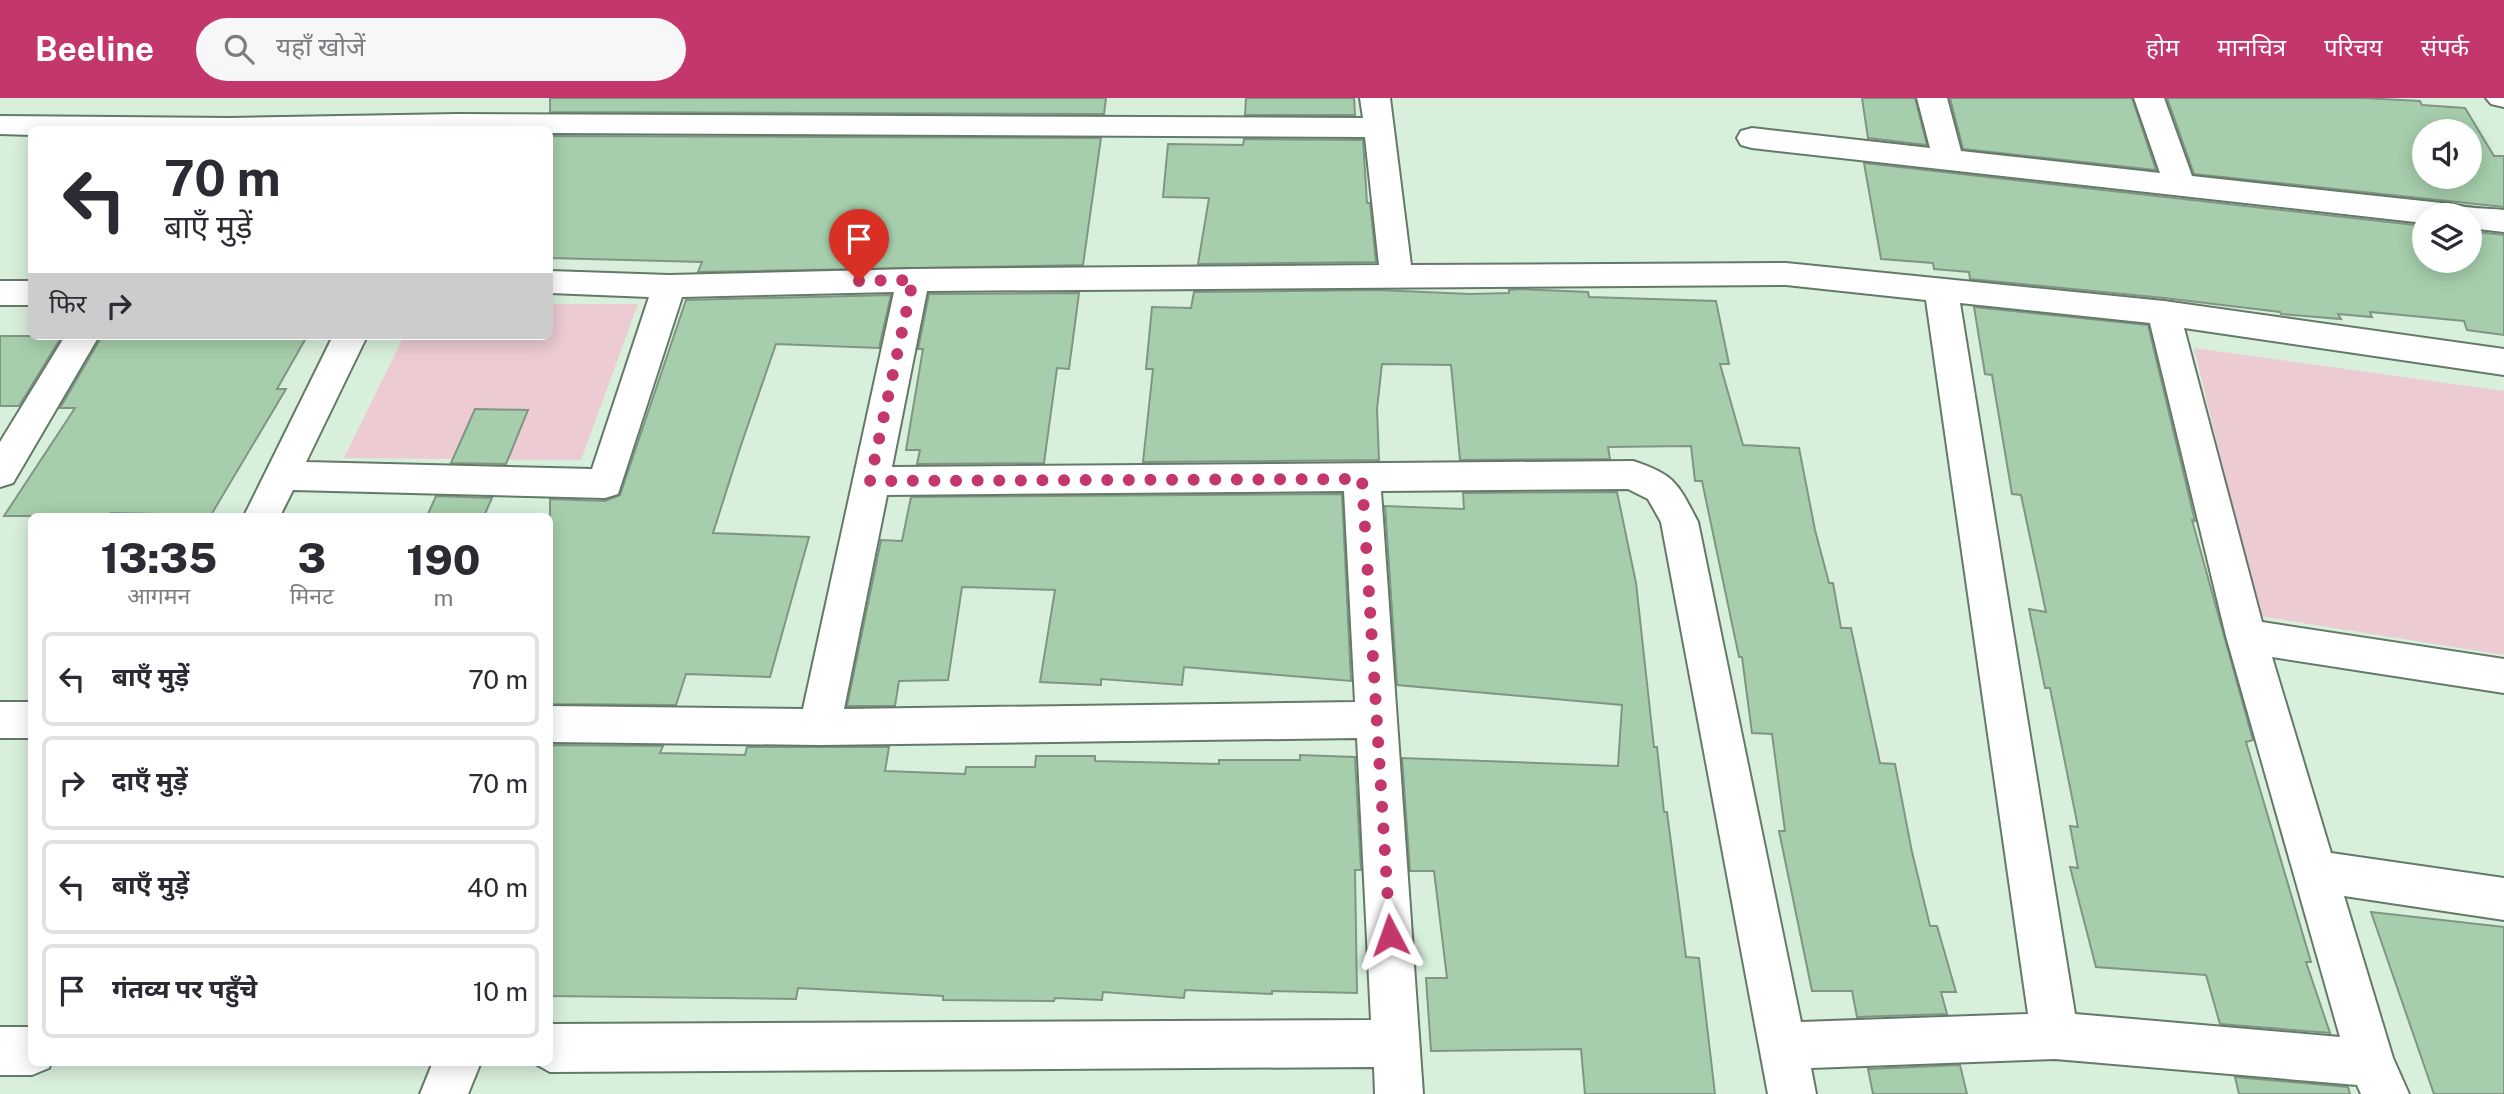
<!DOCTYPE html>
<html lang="hi">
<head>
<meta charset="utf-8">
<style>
	:root { --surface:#fff; --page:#f7f7f7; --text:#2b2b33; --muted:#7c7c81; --line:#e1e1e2; --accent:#c3376d }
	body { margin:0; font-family:"Public Sans","Noto Sans Devanagari",sans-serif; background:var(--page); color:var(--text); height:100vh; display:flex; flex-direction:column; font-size:26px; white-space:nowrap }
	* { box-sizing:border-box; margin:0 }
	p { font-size:23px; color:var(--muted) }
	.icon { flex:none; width:38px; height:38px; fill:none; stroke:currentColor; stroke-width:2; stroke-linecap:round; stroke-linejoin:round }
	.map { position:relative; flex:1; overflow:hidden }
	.details { position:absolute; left:28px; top:415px; width:525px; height:553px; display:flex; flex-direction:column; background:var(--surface); border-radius:10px; box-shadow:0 4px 18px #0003 }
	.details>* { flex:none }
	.hud { position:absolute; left:28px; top:28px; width:525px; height:214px; border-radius:10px; box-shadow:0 4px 18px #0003; background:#fff; color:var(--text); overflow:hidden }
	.buttons { position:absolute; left:2412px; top:21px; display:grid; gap:14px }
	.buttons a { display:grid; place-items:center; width:70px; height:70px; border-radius:50%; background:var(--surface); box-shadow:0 4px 18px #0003; font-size:35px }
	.pin { position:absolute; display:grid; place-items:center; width:60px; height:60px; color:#fff; margin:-72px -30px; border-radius:50% 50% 50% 0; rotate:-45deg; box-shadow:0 0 7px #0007 }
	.pin .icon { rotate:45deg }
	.me { position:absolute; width:77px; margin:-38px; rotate:356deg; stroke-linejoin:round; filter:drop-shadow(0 0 5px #0008) }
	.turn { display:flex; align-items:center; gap:24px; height:147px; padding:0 21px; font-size:32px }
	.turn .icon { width:91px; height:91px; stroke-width:2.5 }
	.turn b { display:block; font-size:49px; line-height:60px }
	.then { display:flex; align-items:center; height:66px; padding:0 21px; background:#0003; gap:14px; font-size:26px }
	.eta { display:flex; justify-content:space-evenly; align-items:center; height:119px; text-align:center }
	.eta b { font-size:42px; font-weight:800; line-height:49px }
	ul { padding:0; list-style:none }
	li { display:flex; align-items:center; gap:21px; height:94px; margin:0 14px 10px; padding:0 7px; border:4px solid var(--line); border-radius:10px }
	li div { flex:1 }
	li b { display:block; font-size:26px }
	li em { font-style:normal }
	header { display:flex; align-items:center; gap:42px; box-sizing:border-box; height:98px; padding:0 35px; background:var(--accent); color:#fff }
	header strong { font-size:33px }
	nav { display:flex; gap:38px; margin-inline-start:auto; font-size:24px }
	.search { width:490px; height:63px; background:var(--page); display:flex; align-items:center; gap:18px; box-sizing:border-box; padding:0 24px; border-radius:38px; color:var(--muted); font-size:26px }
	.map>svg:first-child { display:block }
	.green { fill:#eccbd3 }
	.building { fill:#a6ceac; stroke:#809583; stroke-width:2; fill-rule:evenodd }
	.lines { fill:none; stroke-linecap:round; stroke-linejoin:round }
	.street-casing { stroke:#647967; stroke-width:4 }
	.street { fill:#fff; fill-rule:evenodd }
	.route { stroke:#c3376d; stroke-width:12; stroke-dasharray:0 21.6 }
</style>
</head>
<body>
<header>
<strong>Beeline</strong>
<div class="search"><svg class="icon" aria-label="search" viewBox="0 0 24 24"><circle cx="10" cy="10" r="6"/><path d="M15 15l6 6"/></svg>यहाँ खोजें</div>
<nav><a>होम</a><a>मानचित्र</a><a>परिचय</a><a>संपर्क</a></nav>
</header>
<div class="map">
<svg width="2504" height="996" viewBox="0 0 2504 996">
	<rect width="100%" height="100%" fill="#d8efdb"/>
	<g class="green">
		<path d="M 550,206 L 638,206 L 581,362 L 344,360 L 404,238 L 550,238 Z"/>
		<path d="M 2194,250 L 2504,293 L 2504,557 L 2259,518 Z"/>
	</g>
	<g class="building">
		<path d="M 550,0 L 1106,0 L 1104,16 L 550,14 Z"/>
		<path d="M 1246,0 L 1354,0 L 1355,17 L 1245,17 Z"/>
		<path d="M 1862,0 L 1915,0 L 1927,47 L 1868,40 Z"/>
		<path d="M 1950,0 L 2132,0 L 2156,72 L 1963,51 Z"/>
		<path d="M 2167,0 L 2363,0 L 2420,3 L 2422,7 L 2465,10 L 2494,58 L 2504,58 L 2504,109 L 2194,76 ZM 2424,33 L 2469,33 L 2469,79 L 2424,79 Z"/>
		<path d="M 550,38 L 1101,40 L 1083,167 L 698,174 L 702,164 L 550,160 Z"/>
		<path d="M 1244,41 L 1363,42 L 1367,105 L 1370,105 L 1376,164 L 1198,166 L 1209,100 L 1163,99 L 1168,46 L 1243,47 Z"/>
		<path d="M 1864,65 L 2424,128 L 2424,163 L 2469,163 L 2469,133 L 2504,137 L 2504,237 L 2467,232 L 2464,223 L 2370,214 L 2372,219 L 2338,216 L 2341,221 L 2281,216 L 2280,214 L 2164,200 L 1970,181 L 1969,174 L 1934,171 L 1933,165 L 1881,161 Z"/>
		<path d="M 1521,191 L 1588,194 L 1589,199 L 1716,203 L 1729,266 L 1720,266 L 1743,347 L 1799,350 L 1815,432 L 1829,485 L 1833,485 L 1841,530 L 1851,530 L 1880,665 L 1895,666 L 1912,754 L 1930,828 L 1937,828 L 1956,894 L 1941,894 L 1947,916 L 1857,919 L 1852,893 L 1812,893 L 1779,733 L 1785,733 L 1772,636 L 1752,635 L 1742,559 L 1739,559 L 1702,383 L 1695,383 L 1691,348 L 1608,349 L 1610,361 L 1460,362 L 1451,267 L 1382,266 L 1377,311 L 1379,362 L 1143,364 L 1153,271 L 1146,271 L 1152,209 L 1191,210 L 1194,194 L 1379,192 L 1470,196 L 1509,195 L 1509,192 Z"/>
		<path d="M 1079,195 L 1069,271 L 1057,270 L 1044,365 L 917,366 L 920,352 L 906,352 L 923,251 L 918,251 L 929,196 Z"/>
		<path d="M 891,197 L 879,250 L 776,246 L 741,347 L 713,435 L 809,439 L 770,579 L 686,576 L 676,607 L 550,606 L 550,401 L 605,403 L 620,397 L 686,202 Z"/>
		<path d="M 1974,209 L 2148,227 L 2195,423 L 2192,422 L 2253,642 L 2246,644 L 2311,864 L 2306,864 L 2330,935 L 2220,926 L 2206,877 L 2096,869 L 2070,769 L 2078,770 L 2070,728 L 2078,729 L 2050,590 L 2045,590 L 2029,511 L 2046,514 L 2021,397 L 2012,396 L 1992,277 L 1985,276 Z"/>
		<path d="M 0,238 L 62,238 L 19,308 L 0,308 Z"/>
		<path d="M 102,238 L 306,240 L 277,291 L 286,291 L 211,417 L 111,415 L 109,418 L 4,418 L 75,310 L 60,310 Z"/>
		<path d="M 475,311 L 528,312 L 506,366 L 451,365 Z"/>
		<path d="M 1617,394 L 1636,485 L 1654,649 L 1657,649 L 1664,714 L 1667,714 L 1686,859 L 1699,860 L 1715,996 L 1585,996 L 1581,951 L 1431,953 L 1426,880 L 1447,880 L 1434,773 L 1410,773 L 1402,660 L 1618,668 L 1622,607 L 1397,587 L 1385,408 L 1464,411 L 1463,395 Z"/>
		<path d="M 1342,396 L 1351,583 L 1184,569 L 1182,587 L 1101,581 L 1101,587 L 1040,584 L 1055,492 L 962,489 L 948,582 L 899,583 L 895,608 L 847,608 L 881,442 L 902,443 L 911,399 Z"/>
		<path d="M 436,398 L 492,400 L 484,418 L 427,418 Z"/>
		<path d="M 550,647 L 663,648 L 660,655 L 745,657 L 747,649 L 889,649 L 885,673 L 965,676 L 966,669 L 1035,669 L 1036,658 L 1095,658 L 1095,663 L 1219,666 L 1219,662 L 1300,662 L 1300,657 L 1355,659 L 1361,772 L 1355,772 L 1357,895 L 1272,893 L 1272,896 L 1185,892 L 1184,900 L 1103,894 L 1102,902 L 1055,900 L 1054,903 L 943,902 L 943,898 L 798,890 L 796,901 L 550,898 Z"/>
		<path d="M 2371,814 L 2504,829 L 2504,996 L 2434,996 Z"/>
		<path d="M 1960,967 L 1967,996 L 1873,996 L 1868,971 Z"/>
		<path d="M 2235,979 L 2348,989 L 2350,996 L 2239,996 Z"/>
	</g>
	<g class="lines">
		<defs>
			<g id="street">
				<path d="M 1360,0 L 1390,0 L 1411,167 L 1786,165 L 2164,203 L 2504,251 L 2504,277 L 2184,230 L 2262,524 L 2504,561 L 2504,595 L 2272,559 L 2331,755 L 2504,780 L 2504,822 L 2344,798 L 2393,960 L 2409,996 L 2361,996 L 2357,987 L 2055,961 L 1811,970 L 1816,996 L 1768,996 L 1661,424 L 1648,401 L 1628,391 L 1381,393 L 1423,996 L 1375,996 L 1374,969 L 550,974 L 532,964 L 550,964 L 550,926 L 1371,922 L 1357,640 L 820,647 L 550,644 L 550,608 L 803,611 L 894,194 L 682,199 L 618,396 L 605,400 L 293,392 L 280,418 L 244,418 L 333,238 L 367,238 L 306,364 L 592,371 L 649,199 L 550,195 L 550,173 L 669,177 L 913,171 L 1379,167 L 1365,39 L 550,35 L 550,32 L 32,32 L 32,37 L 0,36 L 0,18 L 230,20 L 458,16 L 1363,20 ZM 1786,187 L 1926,202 L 2028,916 L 1801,924 L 1698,424 C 1678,386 1676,377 1633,363 L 892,369 L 927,193 ZM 1960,205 L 2150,225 L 2226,538 L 2340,939 L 2075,916 ZM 1344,393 L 1355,604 L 844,611 L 887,397 Z"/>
				<path d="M 1917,0 L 1947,0 L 1961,53 L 2160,75 L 2134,0 L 2164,0 L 2192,78 L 2451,106 C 2467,111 2486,110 2504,112 L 2504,134 L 2469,130 L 2469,117 L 2424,117 L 2424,125 L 1752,50 L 1741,47 L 1737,40 L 1741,33 L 1752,30 L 1930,50 Z"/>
				<path d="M 2486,0 L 2504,0 L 2504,9 L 2491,6 Z"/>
				<rect x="0" y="183" width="32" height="24"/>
				<path d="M 65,238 L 99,238 L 13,385 L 0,389 L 0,344 Z"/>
				<rect x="0" y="604" width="32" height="36"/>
				<path d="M 0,929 L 32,929 L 32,964 L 51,964 L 49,970 L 32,977 L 0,977 Z"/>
				<path d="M 433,964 L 481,964 L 468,996 L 420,996 Z"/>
			</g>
		</defs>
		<use href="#street" class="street-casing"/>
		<use href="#street" class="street"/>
	</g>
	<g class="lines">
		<path class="route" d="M 859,183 L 913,182 L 870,383 L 1362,381 L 1390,837"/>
	</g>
</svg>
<div class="buttons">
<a><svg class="icon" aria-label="sound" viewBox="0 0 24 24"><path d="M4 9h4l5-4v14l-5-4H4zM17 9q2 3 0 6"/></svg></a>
<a><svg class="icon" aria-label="layers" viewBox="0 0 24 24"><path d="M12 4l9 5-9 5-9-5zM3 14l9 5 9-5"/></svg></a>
</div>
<div class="pin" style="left:859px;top:183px;background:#d93025"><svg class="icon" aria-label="arrive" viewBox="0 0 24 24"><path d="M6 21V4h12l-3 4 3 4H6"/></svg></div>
<svg class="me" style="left:1390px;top:837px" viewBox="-20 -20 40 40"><path d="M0-17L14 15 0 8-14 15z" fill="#c3376d" stroke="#fff" stroke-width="4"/></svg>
<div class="hud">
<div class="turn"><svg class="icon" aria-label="left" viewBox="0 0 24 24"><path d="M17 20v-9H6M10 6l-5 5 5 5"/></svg><div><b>70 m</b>बाएँ मुड़ें</div></div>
<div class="then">फिर<svg class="icon" aria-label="right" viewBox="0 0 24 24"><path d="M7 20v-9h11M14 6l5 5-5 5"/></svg></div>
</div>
<section class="details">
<div class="eta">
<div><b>13:35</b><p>आगमन</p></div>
<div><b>3</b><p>मिनट</p></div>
<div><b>190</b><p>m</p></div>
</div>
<ul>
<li><svg class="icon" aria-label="left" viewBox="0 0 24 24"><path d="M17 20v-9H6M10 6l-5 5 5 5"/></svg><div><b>बाएँ मुड़ें</b></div><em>70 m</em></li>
<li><svg class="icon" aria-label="right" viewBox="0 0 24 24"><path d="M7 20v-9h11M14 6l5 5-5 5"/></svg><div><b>दाएँ मुड़ें</b></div><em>70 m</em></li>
<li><svg class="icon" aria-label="left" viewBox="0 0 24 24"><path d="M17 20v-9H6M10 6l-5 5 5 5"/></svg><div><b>बाएँ मुड़ें</b></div><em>40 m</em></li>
<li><svg class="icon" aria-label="arrive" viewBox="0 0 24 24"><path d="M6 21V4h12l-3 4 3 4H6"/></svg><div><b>गंतव्य पर पहुँचे</b></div><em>10 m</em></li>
</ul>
</section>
</div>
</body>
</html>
